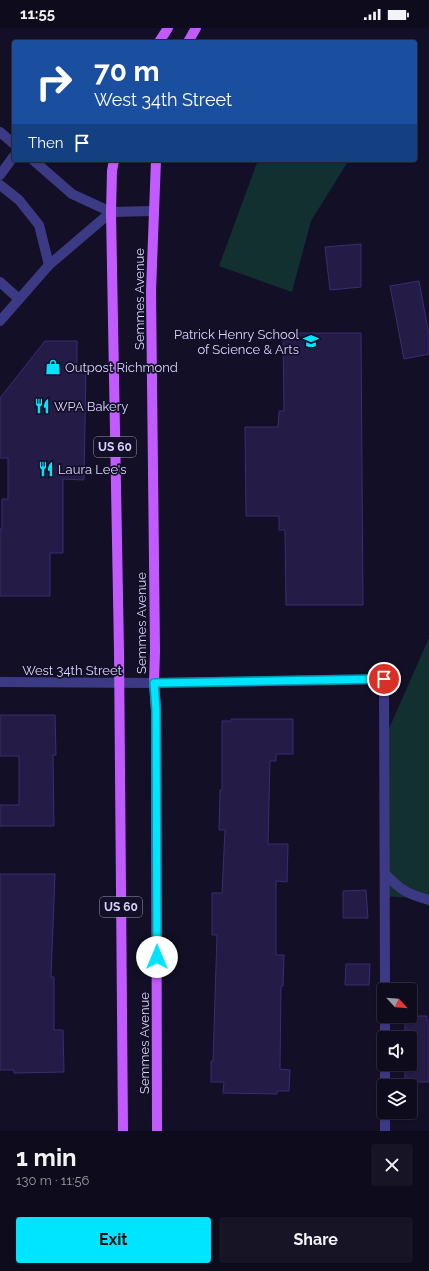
<!DOCTYPE html>
<html lang="en">
<head>
<meta charset="utf-8">
<style>
	:root { --surface:#0e0b1c; --page:#171425; --text:#f1f3f6; --muted:#9b9ba3; --line:#2e2b3b; --accent:#00e5ff }
	body { margin:0; font-family:Raleway,sans-serif; background:var(--page); color:var(--text); height:100vh; display:flex; flex-direction:column; font-size:15px; white-space:nowrap }
	* { box-sizing:border-box; margin:0 }
	p { font-size:13px; color:var(--muted) }
	.icon { flex:none; width:22px; height:22px; fill:none; stroke:currentColor; stroke-width:2; stroke-linecap:round; stroke-linejoin:round }
	.map { position:relative; height:1103px; overflow:hidden }
	.sheet { display:flex; flex-direction:column; background:var(--surface); flex:1 }
	.sheet>* { flex:none }
	.hud { position:absolute; left:12px; top:12px; width:405px; height:122px; border-radius:4px; box-shadow:0 1px 3px #0004,0 0 0 1px var(--line); background:#1a4fa0; color:#fff; overflow:hidden }
	.needle { width:26px; rotate:116deg }
	.controls { position:absolute; left:377px; top:955px; display:grid; gap:8px }
	.controls a { display:grid; place-items:center; width:40px; height:40px; border-radius:4px; background:var(--surface); box-shadow:0 1px 3px #0004,0 0 0 1px var(--line); font-size:20px }
	.pin { position:absolute; display:grid; place-items:center; width:34px; height:34px; color:#fff; margin:-17px; border:2px solid #fff; border-radius:50%; box-shadow:0 1px 4px #0007 }
	.me { position:absolute; width:44px; margin:-22px; rotate:0deg; stroke-linejoin:round; filter:drop-shadow(0 0 3px #0008) }
	.turn { display:flex; align-items:center; gap:14px; height:84px; padding:0 16px; font-size:18px }
	.turn .icon { width:52px; height:52px; stroke-width:2.5 }
	.turn b { display:block; font-size:28px; line-height:34px }
	.then { display:flex; align-items:center; height:38px; padding:0 16px; background:#0003; gap:8px; font-size:15px }
	.round { display:grid; place-items:center; flex:none; width:42px; height:42px; border-radius:4px; background:var(--page) }
	.headline { display:flex; align-items:center; justify-content:space-between; height:68px; padding:0 16px }
	h1 { font-size:24px; font-weight:700; line-height:30px }
	.primary-button { display:flex; gap:8px; margin-top:auto; padding:8px 16px }
	.primary-button a { flex:1; height:46px; border-radius:4px; background:var(--accent); color:#111; font-size:16px; font-weight:700; line-height:46px; text-align:center }
	.primary-button a+a { background:var(--page); color:var(--text) }
	.status { display:flex; justify-content:space-between; align-items:center; height:28px; padding:0 20px; background:var(--surface); direction:ltr }
	.status svg { height:11px; fill:currentColor }
	.map>svg:first-child { display:block }
	.green { fill:#12302f }
	.building { fill:#241b47; stroke:#3b2d73 }
	.lines { fill:none; stroke-linecap:round; stroke-linejoin:round }
	.minor { stroke:#3d3a85; stroke-width:10 }
	.major { stroke:#c25bff; stroke-width:10 }
	.route-casing { stroke:#0095a6; stroke-width:10 }
	.route { stroke:#00e5ff; stroke-width:7 }
	.labels { text-anchor:middle; dominant-baseline:central; stroke-width:3.5; stroke-linejoin:round; paint-order:stroke }
	.shield { fill:#130f26; stroke:#9e99be; stroke-width:1 }
	.shield-label { font-size:12px; font-weight:bold; fill:#d9d4ff }
	.street-label { font-size:13px; fill:#d9d4ff; stroke:#130f26 }
	.poi-label { font-size:13px; fill:#d9d4ff; stroke:#130f26; text-anchor:start }
</style>
</head>
<body>
<div class="status"><b>11:55</b><svg viewBox="0 0 49 12"><path d="M0 12V9h3v3zM5 12V6h3v6zM10 12V3h3v9zM15 12V0h3v12zM26 1h20v11H26zM47 4h2v5h-2z"/></svg></div>
<div class="map">
<svg width="429" height="1103" viewBox="0 0 429 1103">
	<rect width="100%" height="100%" fill="#130f26"/>
	<g class="green">
		<path d="M 258,132 L 349,132 L 311,193 L 292,264 L 219,238 Z"/>
		<path d="M 429,610 L 429,871 L 382,868 L 387,705 Z"/>
	</g>
	<g class="building">
		<path d="M 361,216 L 361,259 L 330,262 L 325,219 Z"/>
		<path d="M 419,253 L 429,307 L 429,326 L 404,331 L 390,258 Z"/>
		<path d="M 283,305 L 361,305 L 363,577 L 286,577 L 285,502 L 279,502 L 279,488 L 246,488 L 245,399 L 278,399 L 279,383 L 284,383 Z"/>
		<path d="M 45,313 L 77,313 L 77,339 L 86,339 L 84,452 L 63,451 L 63,525 L 50,525 L 50,568 L 0,568 L 0,501 L 2,501 L 2,471 L 8,471 L 8,430 L 0,430 L 0,370 Z"/>
		<path d="M 0,687 L 55,687 L 56,727 L 53,727 L 54,798 L 0,798 L 0,777 L 19,777 L 19,728 L 0,728 Z"/>
		<path d="M 231,691 L 293,691 L 293,726 L 276,726 L 276,733 L 270,733 L 268,816 L 288,816 L 287,854 L 276,853 L 276,927 L 284,927 L 283,958 L 281,958 L 280,1041 L 290,1042 L 289,1063 L 277,1063 L 277,1066 L 223,1065 L 224,1054 L 211,1054 L 211,1033 L 213,1033 L 217,907 L 212,907 L 212,865 L 222,865 L 225,802 L 219,802 L 220,762 L 222,762 L 222,693 L 231,693 Z"/>
		<path d="M 0,846 L 55,846 L 51,949 L 54,949 L 54,1002 L 63,1002 L 64,1044 L 14,1045 L 14,1042 L 0,1042 Z"/>
		<path d="M 366,862 L 368,890 L 343,890 L 343,863 Z"/>
		<path d="M 346,936 L 370,936 L 369,957 L 345,957 Z"/>
		<path d="M 405,988 L 427,988 L 427,993 L 429,993 L 429,1054 L 405,1054 L 405,1036 L 410,1036 L 410,1010 L 405,1010 Z"/>
	</g>
	<g class="lines">
		<g class="minor">
			<path d="M 0,104 L 14,116"/>
			<path d="M 33,132 L 72,166 L 111,184"/>
			<path d="M 0,147 L 14,128"/>
			<path d="M 0,157 L 19,172 L 39,197 L 49,237"/>
			<path d="M 0,254 L 19,271"/>
			<path d="M 0,293 L 49,237 L 111,184 L 153,183"/>
			<path d="M 0,654 L 154,655 L 384,651 L 385,962"/>
			<path d="M 385,846 C 401,862 407,866 429,872"/>
			<path d="M 385,988 L 385,1010"/>
			<path d="M 385,1036 L 385,1058"/>
			<path d="M 385,1103 L 385,1084"/>
		</g>
		<g class="major">
			<path d="M 159,14 L 168,0"/>
			<path d="M 188,14 L 196,0"/>
			<path d="M 114,132 L 112,143 L 111,184 L 119,623 L 123,1103"/>
			<path d="M 156,132 L 151,263 L 155,623 L 154,655 L 156,682 L 157,1103"/>
		</g>
	</g>
	<g class="lines">
		<defs>
			<path id="route" d="M 157,929 L 156,682 L 154,655 L 384,651"/>
		</defs>
		<use href="#route" class="route-casing"/>
		<use href="#route" class="route"/>
	</g>
	<defs>
		<symbol id="school-bare" viewBox="-9 -9 18 18"><path d="M0-5L7-2L0 1L-7-2ZM-4 1L0 2.5L4 1V4Q0 6-4 4Z" fill="#00e5ff" stroke="#130f26" stroke-width="2.5" paint-order="stroke"/></symbol>
		<symbol id="shop-bare" viewBox="-9 -9 18 18"><path d="M-5-2.5h2.3a2.7 3.5 0 0 1 5.4 0H5L5.5 6h-11ZM-1.5-2.5h3a1.5 2.3 0 0 0-3 0Z" fill="#00e5ff" stroke="#130f26" stroke-width="2.5" paint-order="stroke"/></symbol>
		<symbol id="restaurant-bare" viewBox="-9 -9 18 18"><path d="M-5-6h1v4h1v-4h1v4h1v-4h1v5L-1.5 .5V6h-2V.5L-5-1ZM5-6V6H3V1.5H1.5Q1.5-4 5-6Z" fill="#00e5ff" stroke="#130f26" stroke-width="2.5" paint-order="stroke"/></symbol>
	</defs>
	<g fill-rule="evenodd">
		<use href="#school-bare" x="300" y="302" width="22" height="22"/>
		<use href="#shop-bare" x="42" y="328" width="22" height="22"/>
		<use href="#restaurant-bare" x="31" y="367" width="22" height="22"/>
		<use href="#restaurant-bare" x="35" y="430" width="22" height="22"/>
	</g>
	<g class="labels">
		<g class="shield">
			<rect x="94" y="409" width="42" height="20" rx="3"/>
			<rect x="100" y="869" width="42" height="20" rx="3"/>
		</g>
		<g class="shield-label">
			<text x="115" y="419">US 60</text>
			<text x="121" y="879">US 60</text>
		</g>
		<g class="street-label">
			<text transform="translate(139 271) rotate(-90)">Semmes Avenue</text>
			<text transform="translate(141 595) rotate(-90)">Semmes Avenue</text>
			<text x="72" y="642">West 34th Street</text>
			<text transform="translate(144 1015) rotate(-90)">Semmes Avenue</text>
		</g>
		<g class="poi-label">
			<text x="299" y="306" text-anchor="end">Patrick Henry School<tspan x="299" dy="15">of Science &amp; Arts</tspan></text>
			<text x="65" y="339">Outpost Richmond</text>
			<text x="54" y="378">WPA Bakery</text>
			<text x="58" y="441">Laura Lee's</text>
		</g>
	</g>
</svg>
<div class="controls">
<a><svg class="needle" viewBox="-14 -14 28 28"><path d="M0-13l5 13h-10z" fill="#e53935"/><path d="M0 13l5-13h-10z" fill="#9b9ba3"/></svg></a>
<a><svg class="icon" aria-label="sound" viewBox="0 0 24 24"><path d="M4 9h4l5-4v14l-5-4H4zM17 9q2 3 0 6"/></svg></a>
<a><svg class="icon" aria-label="layers" viewBox="0 0 24 24"><path d="M12 4l9 5-9 5-9-5zM3 14l9 5 9-5"/></svg></a>
</div>
<div class="pin" style="left:384px;top:651px;background:#d93025"><svg class="icon" aria-label="arrive" viewBox="0 0 24 24"><path d="M6 21V4h12l-3 4 3 4H6"/></svg></div>
<svg class="me" style="left:157px;top:929px" viewBox="-20 -20 40 40"><circle r="19" fill="#fff"/><path d="M0-13L10 11 0 6-10 11z" fill="#00e5ff"/></svg>
<div class="hud">
<div class="turn"><svg class="icon" aria-label="right" viewBox="0 0 24 24"><path d="M7 20v-9h11M14 6l5 5-5 5"/></svg><div><b>70 m</b>West 34th Street</div></div>
<div class="then">Then<svg class="icon" aria-label="arrive" viewBox="0 0 24 24"><path d="M6 21V4h12l-3 4 3 4H6"/></svg></div>
</div>
</div>
<section class="sheet">
<div class="headline"><div><h1>1 min</h1><p>130 m · 11:56</p></div><a class="round"><svg class="icon" aria-label="close" viewBox="0 0 24 24"><path d="M6 6l12 12M18 6L6 18"/></svg></a></div>
<div class="primary-button"><a>Exit</a><a>Share</a></div>
</section>
</body>
</html>
